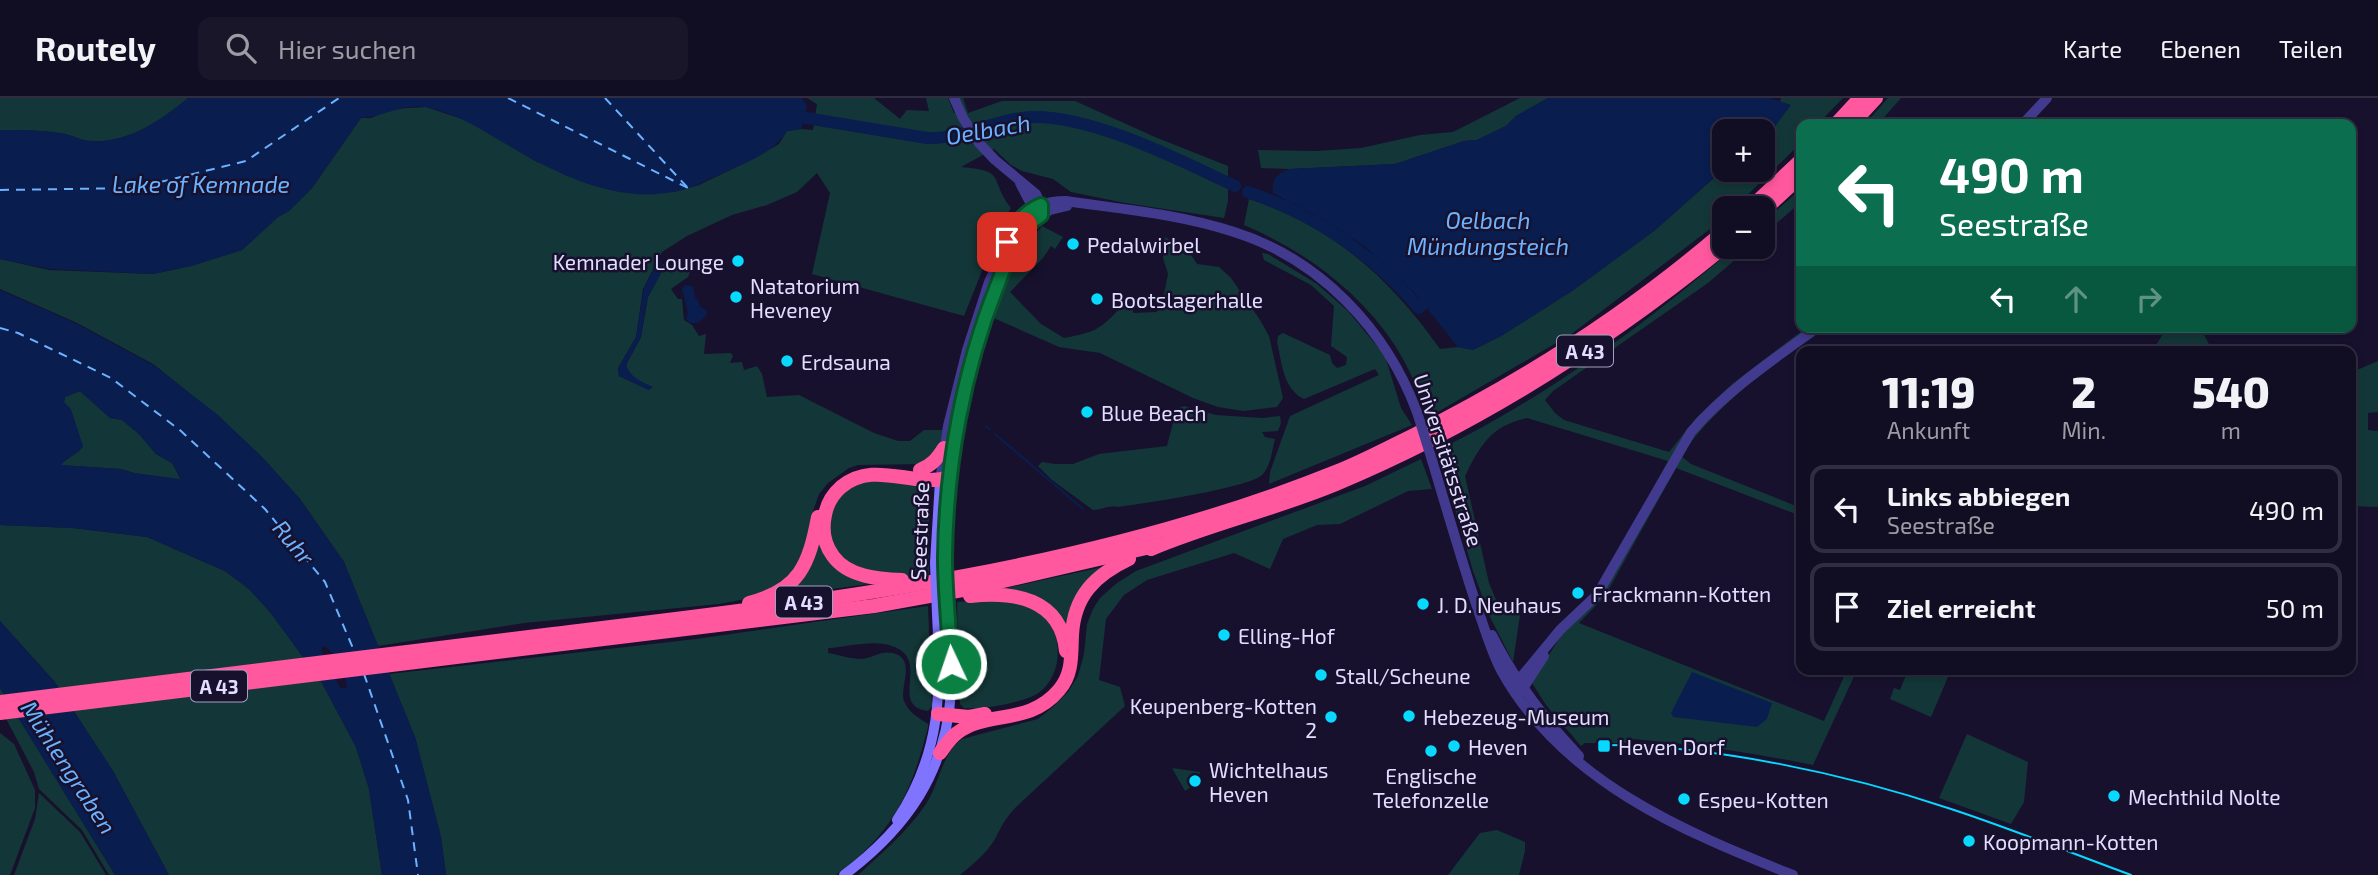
<!DOCTYPE html>
<html lang="de">
<head>
<meta charset="utf-8">
<style>
	:root { --surface:#110d22; --page:#1a162a; --text:#f1f3f6; --muted:#9c9ca5; --line:#302d40 }
	body { margin:0; font-family:"Exo 2",sans-serif; background:var(--page); color:var(--text); height:100vh; display:flex; flex-direction:column; font-size:26px; white-space:nowrap }
	* { box-sizing:border-box; margin:0 }
	p { font-size:23px; color:var(--muted) }
	.icon { flex:none; width:38px; height:38px; fill:none; stroke:currentColor; stroke-width:2; stroke-linecap:round; stroke-linejoin:round }
	.map { position:relative; flex:1; overflow:hidden }
	.details { position:absolute; left:1796px; top:248px; width:560px; height:329px; display:flex; flex-direction:column; background:var(--surface); border-radius:14px; box-shadow:0 4px 10px #0003,0 0 0 2px var(--line) }
	.details>* { flex:none }
	.top-card { position:absolute; left:1796px; top:21px; width:560px; height:214px; border-radius:14px; box-shadow:0 4px 10px #0003,0 0 0 2px var(--line); background:#0b6e4f; color:#fff; overflow:hidden }
	.fabs { position:absolute; left:1712px; top:21px; display:grid; gap:14px }
	.fabs a { display:grid; place-items:center; width:63px; height:63px; border-radius:14px; background:var(--surface); box-shadow:0 4px 10px #0003,0 0 0 2px var(--line); font-size:35px }
	.pin { position:absolute; display:grid; place-items:center; width:60px; height:60px; color:#fff; margin:-30px; border-radius:14px; box-shadow:0 4px 10px #0006 }
	.me { position:absolute; width:77px; margin:-38px; rotate:357deg; stroke-linejoin:round; filter:drop-shadow(0 0 5px #0008) }
	.turn { display:flex; align-items:center; gap:24px; height:147px; padding:0 28px; font-size:32px }
	.turn .icon { width:91px; height:91px; stroke-width:2.5 }
	.turn b { display:block; font-size:49px; line-height:60px }
	.lanes { display:flex; align-items:center; height:66px; padding:0 28px; background:#0003; justify-content:center; gap:35px; direction:ltr }
	.lanes .off { opacity:.35 }
	.eta { display:flex; justify-content:space-evenly; align-items:center; height:119px; text-align:center }
	.eta b { font-size:42px; font-weight:800; line-height:49px }
	ul { padding:0; list-style:none }
	li { display:flex; align-items:center; gap:21px; height:88px; margin:0 14px 10px; padding:0 14px; border:4px solid var(--line); border-radius:14px }
	li div { flex:1 }
	li b { display:block; font-size:26px }
	li em { font-style:normal }
	header { display:flex; align-items:center; gap:42px; box-sizing:border-box; height:98px; padding:0 35px; background:var(--surface); border-bottom:2px solid var(--line) }
	header strong { font-size:33px }
	nav { display:flex; gap:38px; margin-inline-start:auto; font-size:24px }
	.search { width:490px; height:63px; background:var(--page); display:flex; align-items:center; gap:18px; box-sizing:border-box; padding:0 24px; border-radius:14px; color:var(--muted); font-size:26px }
	.map>svg:first-child { display:block }
	.green { fill:#133738 }
	.water { fill:#091e4f; fill-rule:evenodd }
	.lines { fill:none; stroke-linecap:round; stroke-linejoin:round }
	.stream { stroke:#091e4f; stroke-width:2 }
	.canal { stroke:#091e4f; stroke-width:7 }
	.river { stroke:#091e4f; stroke-width:12 }
	.ferry { stroke:#6bb2ff; stroke-width:2; stroke-dasharray:9 7; stroke-linecap:butt }
	.tertiary { stroke:#423a8f; stroke-width:10 }
	.secondary { stroke:#8074ff; stroke-width:10 }
	.motorway { stroke:#ff589e; stroke-width:14 }
	.tram { stroke:#09d8ff; stroke-width:2 }
	.tertiary-bridge { stroke:#423a8f; stroke-width:10 }
	.secondary-bridge { stroke:#8074ff; stroke-width:10 }
	.route-casing { stroke:#07532c; stroke-width:18 }
	.route { stroke:#0b8043; stroke-width:12 }
	.poi-dot { fill:#09d8ff; stroke:#17112e; stroke-width:2.5 }
	.labels { text-anchor:middle; dominant-baseline:central; stroke-width:5; stroke-linejoin:round; paint-order:stroke }
	.shield { fill:#17112e; stroke:#a6a0c0; stroke-width:2 }
	.shield-label { font-size:19px; font-weight:bold; fill:#e3ddff }
	.poi-label { font-size:21px; fill:#e3ddff; stroke:#17112e; text-anchor:start }
	.street-label { font-size:21px; fill:#e3ddff; stroke:#17112e }
	.water-label { font-size:23px; font-style:italic; fill:#6bb2ff; stroke:#17112e }
</style>
</head>
<body>
<header>
<strong>Routely</strong>
<div class="search"><svg class="icon" aria-label="search" viewBox="0 0 24 24"><circle cx="10" cy="10" r="6"/><path d="M15 15l6 6"/></svg>Hier suchen</div>
<nav><a>Karte</a><a>Ebenen</a><a>Teilen</a></nav>
</header>
<div class="map">
<svg width="2378" height="777" viewBox="0 0 2378 777">
	<rect width="100%" height="100%" fill="#17112e"/>
	<g class="green">
		<path d="M 0,0 L 188,0 C 160,23 129,45 91,43 C 82,43 74,38 65,36 C 45,32 21,32 0,32 Z"/>
		<path d="M 807,0 L 874,0 L 900,21 L 907,12 L 929,13 L 926,0 L 948,0 L 954,15 L 963,15 L 957,0 L 963,0 L 968,15 L 1002,3 L 1075,3 L 1155,39 L 1228,68 L 1228,103 L 1224,120 L 1125,105 L 1071,94 L 1053,81 L 1022,73 L 1011,67 L 994,51 L 961,69 C 1008,73 988,80 1011,110 L 1000,128 L 964,218 L 812,176 L 830,95 L 817,75 L 797,94 L 767,107 L 732,117 L 687,138 L 662,154 L 643,191 L 636,239 L 618,270 L 619,278 L 649,292 L 652,289 C 641,284 629,279 626,267 L 641,239 L 648,199 L 660,177 L 663,166 C 672,166 681,171 691,172 L 688,179 L 671,191 L 678,201 L 682,201 L 684,222 L 692,227 L 699,238 L 706,236 L 704,256 L 731,255 L 733,258 L 730,265 L 742,264 L 744,272 L 757,268 L 762,276 L 767,299 L 799,297 L 874,335 L 898,343 L 910,343 L 924,332 L 946,332 L 943,350 L 924,366 L 858,367 L 849,370 L 828,385 L 819,396 L 814,410 L 807,450 L 787,481 L 761,498 L 719,506 L 524,525 L 378,548 L 344,464 L 300,401 L 262,359 L 217,317 L 153,266 L 77,225 L 0,191 L 0,161 L 49,172 L 153,176 L 191,168 L 242,152 L 278,119 L 289,113 L 312,90 L 361,20 L 371,20 L 392,11 L 426,9 L 468,23 L 537,64 L 674,94 L 699,87 L 749,63 L 779,46 L 787,33 L 801,31 L 813,32 L 817,6 Z"/>
		<path d="M 1520,0 L 1548,0 L 1516,18 L 1506,28 L 1477,42 L 1464,43 L 1395,66 L 1289,71 L 1261,70 L 1258,52 L 1317,53 L 1361,50 L 1420,37 L 1453,34 Z"/>
		<path d="M 1781,0 L 1843,0 L 1818,26 L 1801,26 L 1801,45 L 1734,110 L 1724,110 L 1724,119 L 1718,125 L 1570,237 L 1429,319 C 1419,294 1409,269 1394,246 C 1358,192 1303,152 1244,127 L 1249,101 C 1333,129 1389,179 1440,251 L 1458,249 L 1473,252 L 1501,238 L 1572,193 L 1654,133 L 1724,71 L 1762,72 L 1762,42 L 1773,31 L 1790,7 L 1780,4 Z"/>
		<path d="M 1888,0 L 1901,0 L 1878,26 L 1865,26 Z"/>
		<path d="M 1801,91 L 1801,104 L 1762,138 L 1762,125 Z"/>
		<path d="M 1042,128 L 1063,139 L 1055,151 L 1051,148 L 1043,160 L 1010,194 L 1041,226 L 1064,240 C 1094,234 1099,233 1120,210 L 1133,209 L 1133,215 L 1157,214 L 1158,208 L 1162,207 L 1168,176 L 1163,160 L 1165,139 L 1190,155 L 1197,166 L 1219,169 L 1231,180 L 1260,222 L 1269,238 L 1283,300 L 1277,309 L 1243,313 L 1218,309 L 1193,300 L 1100,255 L 1059,249 L 989,218 C 1003,185 1018,156 1042,128 Z"/>
		<path d="M 1735,149 L 1750,149 L 1708,185 L 1553,293 L 1545,302 L 1555,315 L 1564,322 L 1669,354 L 1697,319 L 1732,286 L 1807,229 L 1828,229 C 1774,266 1718,304 1681,358 L 1691,366 L 1801,410 L 1801,418 L 1676,370 L 1605,498 L 1579,525 L 1824,623 L 1847,572 L 1857,572 L 1813,667 C 1754,655 1694,646 1633,641 L 1632,645 L 1585,645 L 1581,648 L 1546,607 L 1532,585 L 1563,534 L 1600,489 L 1668,363 L 1527,320 C 1491,328 1481,346 1465,378 L 1489,485 L 1499,509 L 1520,517 L 1513,564 L 1490,519 L 1473,473 L 1438,352 C 1542,302 1649,224 1735,149 Z"/>
		<path d="M 1262,155 L 1268,156 L 1317,186 L 1348,213 L 1385,258 L 1401,310 L 1412,327 L 1269,386 L 1270,374 L 1290,318 L 1379,277 L 1375,271 L 1304,301 C 1283,291 1282,265 1277,244 L 1278,238 L 1283,235 L 1330,257 L 1332,265 L 1337,270 L 1346,267 L 1347,259 L 1331,248 L 1334,208 L 1311,187 L 1264,162 Z"/>
		<path d="M 2167,229 L 2200,229 L 2213,254 L 2152,254 Z"/>
		<path d="M 2378,263 L 2378,314 L 2368,315 L 2368,332 L 2378,333 L 2378,409 L 2350,408 L 2350,275 Z"/>
		<path d="M 80,293 L 110,320 L 122,322 L 139,336 L 156,356 L 172,365 L 181,382 L 134,375 L 121,371 L 60,367 C 67,360 79,355 83,348 L 64,304 L 65,299 Z"/>
		<path d="M 1184,308 L 1216,317 L 1262,320 L 1280,318 L 1281,325 L 1278,333 L 1262,334 L 1265,339 L 1275,341 C 1272,352 1271,368 1262,377 C 1248,390 1142,406 1117,409 C 1107,407 1103,412 1093,412 L 1052,382 L 1038,368 L 1042,364 L 1055,366 L 1073,366 L 1099,356 L 1167,348 L 1175,317 L 1178,315 L 1179,310 Z"/>
		<path d="M 1421,361 L 1432,391 L 1408,393 L 1340,426 L 1317,427 L 1283,441 L 1270,471 L 1234,455 L 1147,482 L 1124,497 L 1106,521 L 1099,582 L 1120,589 L 1125,608 L 1016,709 C 1004,722 1003,726 995,741 C 987,755 973,766 960,777 L 858,777 C 882,755 907,734 926,706 C 940,685 941,656 962,641 L 1038,621 L 1053,609 L 1068,594 L 1078,578 L 1084,556 L 1087,526 L 1093,511 L 1100,500 L 1117,485 L 1136,473 L 1365,388 Z"/>
		<path d="M 879,371 L 907,372 L 906,379 C 888,376 871,373 853,381 C 820,396 813,444 841,467 C 851,475 863,478 876,480 L 876,485 L 773,499 C 789,488 802,478 810,460 C 815,446 815,431 819,416 C 826,387 850,372 879,371 Z"/>
		<path d="M 868,379 L 911,385 L 929,393 L 929,478 L 902,481 L 856,473 L 828,444 L 832,403 Z"/>
		<path d="M 0,427 L 73,430 L 147,439 L 225,473 L 249,491 L 270,514 L 322,585 L 356,649 L 369,691 L 382,777 L 169,777 L 113,673 L 54,583 L 0,523 Z"/>
		<path d="M 1107,468 L 1089,484 L 1070,550 L 1055,518 L 993,493 Z"/>
		<path d="M 957,504 C 983,503 1019,498 1041,516 C 1065,535 1063,579 1037,596 C 1021,605 982,612 964,610 L 960,606 L 959,595 Z"/>
		<path d="M 928,508 L 932,608 L 928,613 C 885,607 938,556 884,546 C 866,543 845,549 828,550 L 828,555 C 839,557 851,561 861,561 C 871,561 881,552 893,555 C 917,561 899,589 904,603 C 909,615 918,619 928,626 L 928,629 C 911,696 893,735 836,777 L 446,777 L 441,739 L 415,639 L 389,576 L 696,541 Z"/>
		<path d="M 1908,572 L 1951,572 L 1931,619 L 1890,601 L 1894,590 L 1900,592 Z"/>
		<path d="M 0,590 L 115,777 L 109,777 L 82,732 L 39,691 L 34,674 L 0,609 Z"/>
		<path d="M 0,635 L 14,646 L 35,692 L 35,710 L 10,777 L 0,777 Z"/>
		<path d="M 1967,636 L 2028,664 L 2024,704 L 2011,726 L 1939,700 Z"/>
		<path d="M 1172,670 L 1200,674 L 1200,677 L 1196,681 L 1198,684 L 1185,693 Z"/>
		<path d="M 39,695 L 80,734 L 106,777 L 14,777 L 35,721 Z"/>
		<path d="M 1497,732 L 1525,744 L 1525,753 L 1519,777 L 1448,777 L 1480,735 Z"/>
	</g>
	<g class="water">
		<path d="M 188,0 L 802,0 L 807,8 L 801,31 L 787,33 C 773,56 745,65 721,76 C 706,82 693,90 677,93 C 617,107 555,75 506,46 C 480,31 458,16 429,10 C 404,4 384,19 361,20 L 312,90 L 289,113 L 278,119 L 242,152 L 191,168 L 153,176 L 50,171 L 0,161 L 0,32 C 21,32 45,32 65,36 C 74,38 82,43 91,43 C 129,45 160,23 188,0 Z"/>
		<path d="M 1548,0 L 1770,0 L 1791,7 L 1773,31 L 1762,42 L 1762,33 L 1724,33 L 1724,71 L 1654,133 L 1572,193 L 1501,238 L 1473,252 L 1458,249 L 1414,194 L 1363,147 L 1319,119 L 1273,95 C 1272,81 1275,77 1289,71 L 1395,66 L 1464,43 L 1477,42 L 1506,28 L 1516,18 Z"/>
		<path d="M 662,162 L 660,177 L 648,199 L 645,211 L 641,239 L 626,266 C 629,279 642,284 653,289 L 649,292 L 619,278 L 618,271 L 636,239 L 644,190 L 657,165 Z"/>
		<path d="M 685,187 L 693,188 L 695,200 L 698,202 L 700,209 L 706,212 L 707,216 L 698,225 L 689,225 L 686,221 L 688,214 L 682,191 Z"/>
		<path d="M 0,192 L 77,226 L 153,267 L 218,317 L 262,359 L 300,401 L 344,464 L 415,639 L 441,739 L 446,777 L 382,777 L 369,691 L 356,649 L 322,585 L 270,514 L 249,491 L 225,473 L 147,439 L 73,430 L 0,427 ZM 80,293 L 110,320 L 122,322 L 139,336 L 156,356 L 172,365 L 181,381 L 134,375 L 121,371 L 61,367 C 67,359 79,356 83,348 L 71,311 L 64,304 L 65,299 ZM 324,548 C 335,553 347,578 347,590 L 340,590 L 321,552 Z"/>
		<path d="M 0,523 L 57,587 L 113,673 L 169,777 L 115,777 L 0,590 Z"/>
		<path d="M 1692,574 L 1772,605 L 1767,621 L 1757,629 L 1673,619 L 1671,615 Z"/>
	</g>
	<g class="lines">
		<g class="stream">
			<path d="M 1815,237 L 1826,229"/>
			<path d="M 986,328 L 990,331"/>
			<path d="M 995,336 L 1083,411"/>
		</g>
		<g class="canal">
			<path d="M 1285,108 L 1289,103"/>
			<path d="M 1315,124 L 1319,119"/>
			<path d="M 1343,142 L 1348,137"/>
			<path d="M 1371,163 L 1375,158"/>
			<path d="M 1396,185 L 1401,180"/>
		</g>
		<g class="river">
			<path d="M 788,17 L 927,40 C 964,41 996,20 1033,19 C 1094,18 1179,62 1235,88"/>
			<path d="M 1248,94 C 1314,116 1374,157 1419,210 L 1424,205"/>
		</g>
		<g class="ferry">
			<path d="M 508,0 L 688,90"/>
			<path d="M 605,0 L 687,89"/>
			<path d="M 0,92 L 136,90 L 246,63 L 339,0"/>
			<path d="M 0,230 L 18,235 L 111,280 L 181,333 L 265,411 L 325,484 L 355,555"/>
			<path d="M 364,576 L 408,702 L 418,777"/>
		</g>
		<g class="tertiary">
			<path d="M 954,0 L 963,20 L 979,45 L 995,62 L 1036,96 L 1041,107 L 1041,113"/>
			<path d="M 2023,26 L 2047,0"/>
			<path d="M 1020,85 L 1033,110 L 1037,114"/>
			<path d="M 1432,362 C 1447,413 1462,464 1479,515 C 1486,534 1492,556 1502,574 C 1563,683 1682,733 1793,777"/>
			<path d="M 950,379 L 967,282 L 982,227 L 1004,169 L 1016,142 L 1027,128 L 1050,112 L 1067,108"/>
			<path d="M 940,383 L 948,328 L 967,252 L 989,184 L 1018,123 C 1031,108 1046,103 1066,103 C 1121,111 1179,116 1234,134 C 1320,161 1386,231 1417,314"/>
			<path d="M 1492,537 C 1514,581 1545,622 1579,658"/>
			<path d="M 1512,590 L 1560,532 L 1597,497 L 1691,334 C 1727,292 1774,261 1818,229"/>
			<path d="M 1522,592 L 1544,558"/>
		</g>
		<g class="secondary">
			<path d="M 945,463 L 950,379"/>
			<path d="M 935,465 L 940,383"/>
			<path d="M 897,722 C 942,654 941,593 937,516"/>
			<path d="M 844,777 C 907,730 946,674 951,594 C 952,567 950,540 948,514"/>
		</g>
		<g class="motorway">
			<path d="M 1836,26 L 1860,0"/>
			<path d="M 1852,26 L 1876,0"/>
			<path d="M 1750,110 L 1801,62"/>
			<path d="M 1762,114 L 1801,78"/>
			<path d="M 920,372 C 932,367 937,361 944,350"/>
			<path d="M 1151,451 C 1210,426 1276,411 1336,386 C 1477,327 1606,245 1724,149"/>
			<path d="M 902,482 C 878,481 848,479 833,458 C 824,446 822,431 825,417 C 827,406 833,396 841,389 C 875,361 914,391 950,379"/>
			<path d="M 970,498 C 1013,493 1061,500 1066,553"/>
			<path d="M 749,505 C 800,492 809,466 818,419"/>
			<path d="M 0,604 C 184,582 369,558 553,536 C 818,504 1088,474 1338,373 C 1363,363 1387,350 1412,338 C 1524,282 1629,215 1724,133"/>
			<path d="M 0,615 L 874,508 L 968,491 L 1159,447"/>
			<path d="M 938,616 L 969,619 L 985,616"/>
			<path d="M 940,655 C 945,648 950,640 957,635 C 987,612 1029,628 1059,592 C 1073,576 1071,557 1072,537 C 1074,498 1095,477 1129,461"/>
		</g>
		<path class="tram" d="M 1603,647 C 1713,647 1847,676 1951,711 C 2012,731 2071,755 2131,777"/>
		<path class="tertiary-bridge" d="M 1417,314 L 1432,362"/>
		<g class="secondary-bridge">
			<path d="M 945,463 L 948,514"/>
			<path d="M 935,465 L 937,516"/>
		</g>
	</g>
	<g class="lines">
		<defs>
			<path id="route" d="M 951,566 C 949,530 945,494 945,459 C 946,368 963,273 997,188 C 1007,162 1016,132 1041,117 L 1041,107 C 1023,115 1015,126 1007,144"/>
		</defs>
		<use href="#route" class="route-casing"/>
		<use href="#route" class="route"/>
	</g>
	<g class="poi-dot">
		<circle cx="1073" cy="146" r="7"/>
		<circle cx="738" cy="163" r="7"/>
		<circle cx="736" cy="199" r="7"/>
		<circle cx="1097" cy="201" r="7"/>
		<circle cx="787" cy="263" r="7"/>
		<circle cx="1087" cy="314" r="7"/>
		<circle cx="1578" cy="495" r="7"/>
		<circle cx="1423" cy="506" r="7"/>
		<circle cx="1224" cy="537" r="7"/>
		<circle cx="1321" cy="577" r="7"/>
		<circle cx="1409" cy="618" r="7"/>
		<circle cx="1331" cy="619" r="7"/>
		<circle cx="1454" cy="648" r="7"/>
		<rect x="1597" y="641" width="14" height="14" rx="3.5"/>
		<circle cx="1431" cy="653" r="7"/>
		<circle cx="1195" cy="683" r="7"/>
		<circle cx="2114" cy="698" r="7"/>
		<circle cx="1684" cy="701" r="7"/>
		<circle cx="1969" cy="743" r="7"/>
	</g>
	<g class="labels">
		<g class="shield">
			<rect x="1557" y="237.5" width="56" height="31" rx="5"/>
			<rect x="776" y="488.5" width="56" height="31" rx="5"/>
			<rect x="191" y="572.5" width="56" height="31" rx="5"/>
		</g>
		<g class="shield-label">
			<text x="1585" y="253">A 43</text>
			<text x="804" y="504">A 43</text>
			<text x="219" y="588">A 43</text>
		</g>
		<g class="poi-label">
			<text x="1087" y="146">Pedalwirbel</text>
			<text x="724" y="163" text-anchor="end">Kemnader Lounge</text>
			<text x="750" y="187">Natatorium<tspan x="750" dy="24">Heveney</tspan></text>
			<text x="1111" y="201">Bootslagerhalle</text>
			<text x="801" y="263">Erdsauna</text>
			<text x="1101" y="314">Blue Beach</text>
			<text x="1592" y="495">Frackmann-Kotten</text>
			<text x="1437" y="506">J. D. Neuhaus</text>
			<text x="1238" y="537">Elling-Hof</text>
			<text x="1335" y="577">Stall/Scheune</text>
			<text x="1317" y="607" text-anchor="end">Keupenberg-Kotten<tspan x="1317" dy="24">2</tspan></text>
			<text x="1423" y="618">Hebezeug-Museum</text>
			<text x="1468" y="648">Heven</text>
			<text x="1618" y="648">Heven Dorf</text>
			<text x="1209" y="671">Wichtelhaus<tspan x="1209" dy="24">Heven</tspan></text>
			<text x="1431" y="677" text-anchor="middle">Englische<tspan x="1431" dy="24">Telefonzelle</tspan></text>
			<text x="2128" y="698">Mechthild Nolte</text>
			<text x="1698" y="701">Espeu-Kotten</text>
			<text x="1983" y="743">Koopmann-Kotten</text>
		</g>
		<g class="street-label">
			<text transform="translate(1449 362) rotate(72)">Universitätsstraße</text>
			<text transform="translate(919 433) rotate(-88)">Seestraße</text>
		</g>
		<g class="water-label">
			<text transform="translate(988 31) rotate(-10)">Oelbach</text>
			<text x="201" y="86">Lake of Kemnade</text>
			<text x="1488" y="122">Oelbach<tspan x="1488" dy="26">Mündungsteich</tspan></text>
			<text transform="translate(294 444) rotate(50)">Ruhr</text>
			<text transform="translate(69 669) rotate(57)">Mühlengraben</text>
		</g>
	</g>
</svg>
<div class="fabs">
<a>+</a>
<a>−</a>
</div>
<div class="pin" style="left:1007px;top:144px;background:#d93025"><svg class="icon" aria-label="arrive" viewBox="0 0 24 24"><path d="M6 21V4h12l-3 4 3 4H6"/></svg></div>
<svg class="me" style="left:951px;top:566px" viewBox="-20 -20 40 40"><circle r="17" fill="#0b8043" stroke="#fff" stroke-width="3"/><path d="M0-11L8 9 0 5-8 9z" fill="#fff"/></svg>
<div class="top-card">
<div class="turn"><svg class="icon" aria-label="left" viewBox="0 0 24 24"><path d="M17 20v-9H6M10 6l-5 5 5 5"/></svg><div><b>490 m</b>Seestraße</div></div>
<div class="lanes"><svg class="icon" aria-label="left" viewBox="0 0 24 24"><path d="M17 20v-9H6M10 6l-5 5 5 5"/></svg><svg class="icon off" aria-label="ahead" viewBox="0 0 24 24"><path d="M12 20V5M6 11l6-6 6 6"/></svg><svg class="icon off" aria-label="right" viewBox="0 0 24 24"><path d="M7 20v-9h11M14 6l5 5-5 5"/></svg></div>
</div>
<section class="details">
<div class="eta">
<div><b>11:19</b><p>Ankunft</p></div>
<div><b>2</b><p>Min.</p></div>
<div><b>540</b><p>m</p></div>
</div>
<ul>
<li><svg class="icon" aria-label="left" viewBox="0 0 24 24"><path d="M17 20v-9H6M10 6l-5 5 5 5"/></svg><div><b>Links abbiegen</b><p>Seestraße</p></div><em>490 m</em></li>
<li><svg class="icon" aria-label="arrive" viewBox="0 0 24 24"><path d="M6 21V4h12l-3 4 3 4H6"/></svg><div><b>Ziel erreicht</b></div><em>50 m</em></li>
</ul>
</section>
</div>
</body>
</html>
